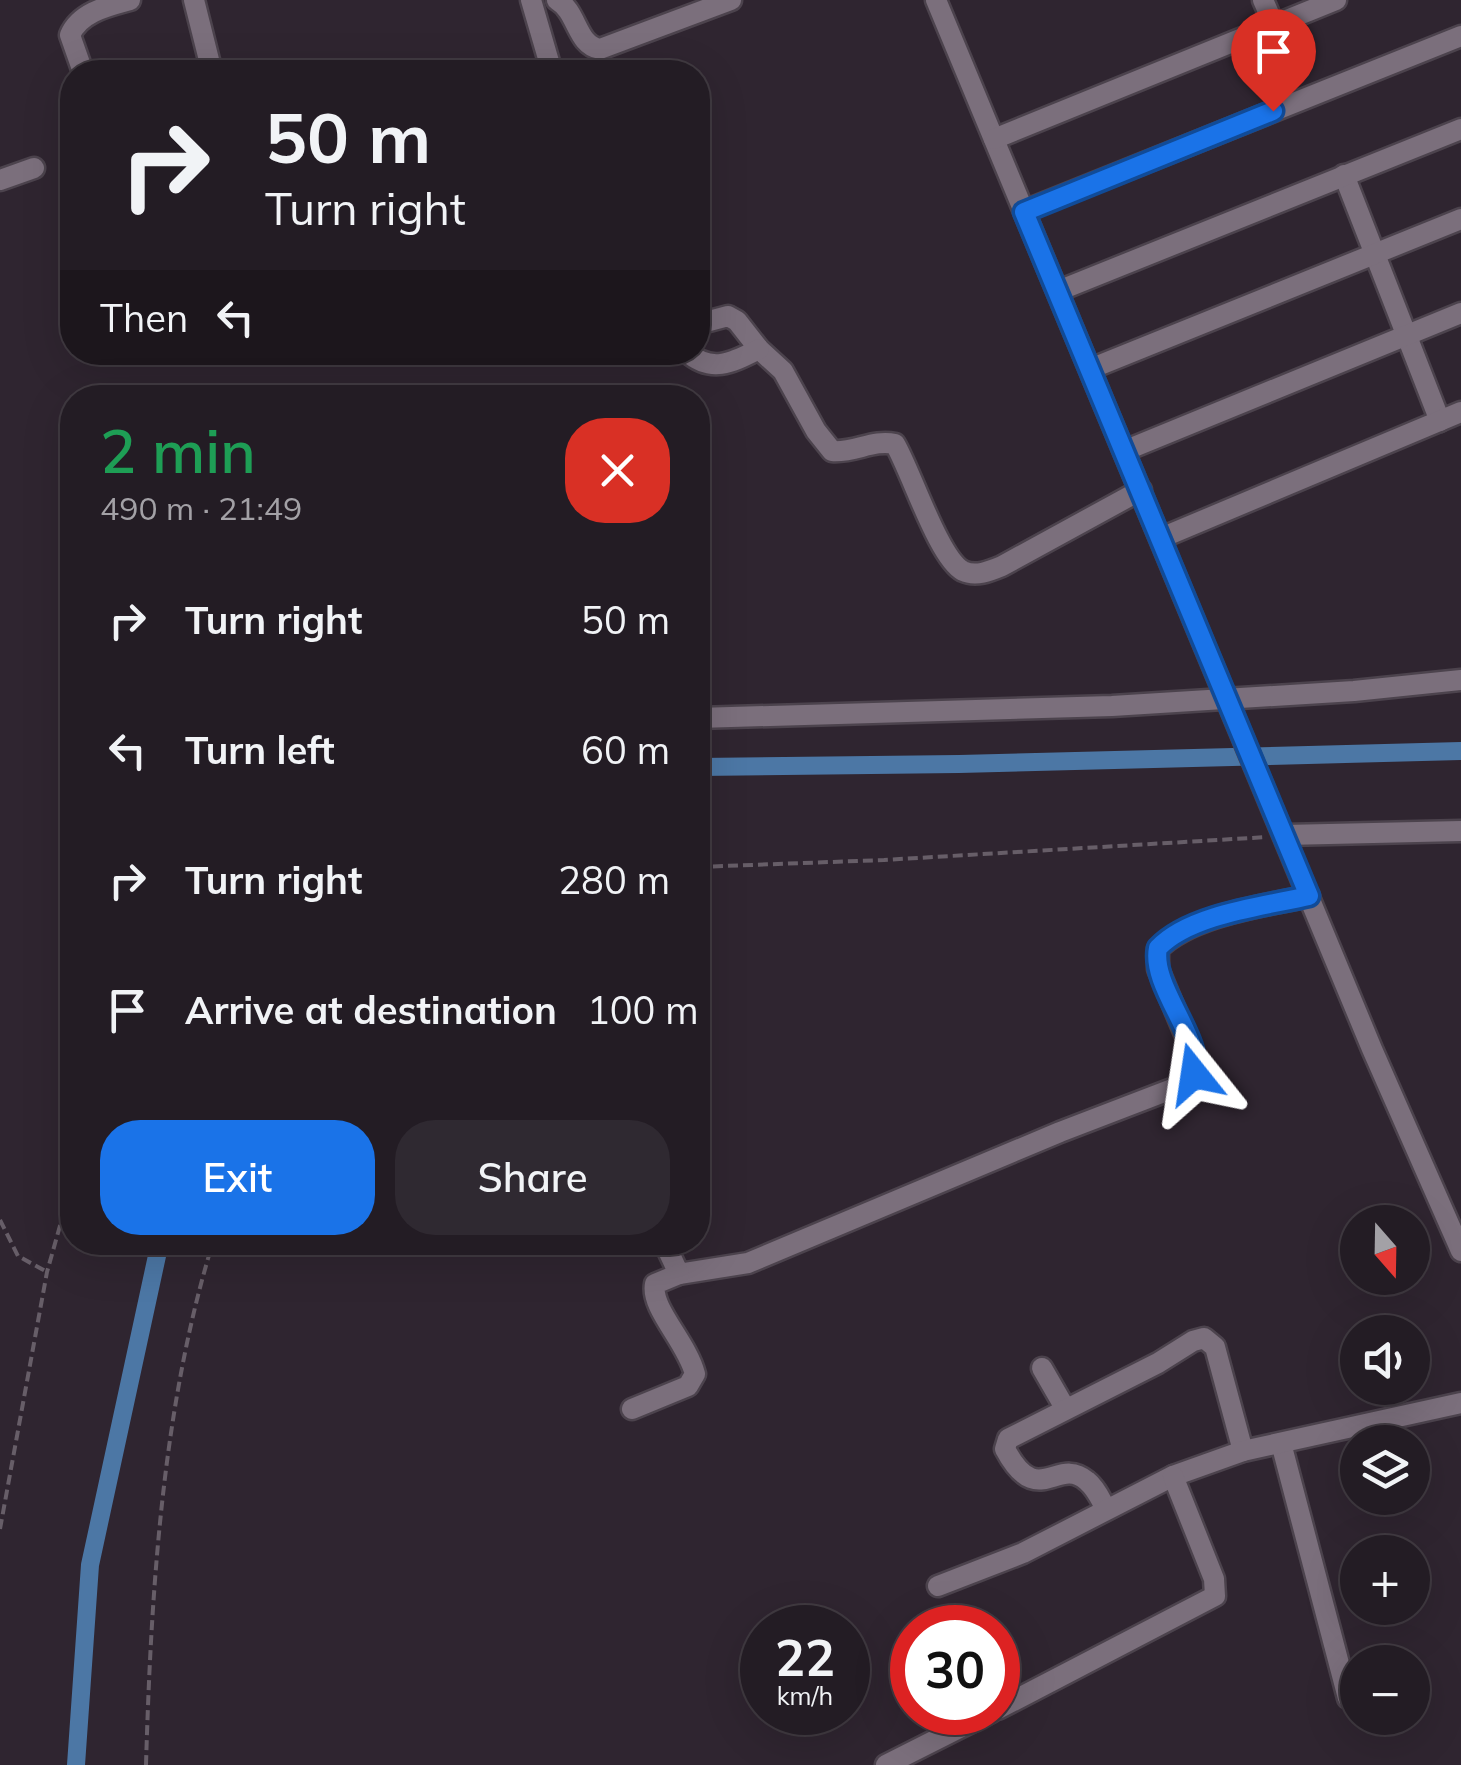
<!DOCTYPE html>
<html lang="en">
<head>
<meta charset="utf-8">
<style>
	:root { --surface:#231c24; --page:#2f2931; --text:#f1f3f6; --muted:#a3a1a6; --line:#403a41; --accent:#1a73e8 }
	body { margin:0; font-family:Mulish,sans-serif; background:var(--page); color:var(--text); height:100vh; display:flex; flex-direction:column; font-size:38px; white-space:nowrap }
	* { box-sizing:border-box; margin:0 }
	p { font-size:32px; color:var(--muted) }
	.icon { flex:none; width:55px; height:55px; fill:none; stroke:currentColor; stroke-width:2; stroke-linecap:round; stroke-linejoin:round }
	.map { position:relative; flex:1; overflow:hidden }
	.details { position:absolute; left:60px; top:385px; width:650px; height:870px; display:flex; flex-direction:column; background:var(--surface); border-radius:40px; box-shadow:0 10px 40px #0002,0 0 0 2px var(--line) }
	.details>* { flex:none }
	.guide { position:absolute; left:60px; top:60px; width:650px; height:305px; border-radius:40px; box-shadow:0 10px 40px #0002,0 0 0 2px var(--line); background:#231c24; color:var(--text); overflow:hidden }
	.needle { width:65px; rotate:160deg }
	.tools { position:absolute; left:1340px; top:1205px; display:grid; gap:20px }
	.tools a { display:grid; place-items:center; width:90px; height:90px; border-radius:50%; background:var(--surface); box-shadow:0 10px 40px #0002,0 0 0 2px var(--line); font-size:50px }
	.speed { position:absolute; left:740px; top:1605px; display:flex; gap:20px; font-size:50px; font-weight:700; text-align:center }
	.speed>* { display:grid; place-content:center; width:130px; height:130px; border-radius:50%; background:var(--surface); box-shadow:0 10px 40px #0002,0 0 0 2px var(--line); line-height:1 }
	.speed small { font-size:25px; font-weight:400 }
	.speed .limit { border:15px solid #d22; background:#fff; color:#111 }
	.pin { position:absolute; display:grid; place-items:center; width:85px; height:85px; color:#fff; margin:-102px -42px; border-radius:50% 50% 50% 0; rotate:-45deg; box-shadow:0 0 10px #0007 }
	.pin .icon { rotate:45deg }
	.me { position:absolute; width:110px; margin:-55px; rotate:345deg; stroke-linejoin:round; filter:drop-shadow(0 0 8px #0008) }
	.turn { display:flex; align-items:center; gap:35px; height:210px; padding:0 40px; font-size:45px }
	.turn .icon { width:130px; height:130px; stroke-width:2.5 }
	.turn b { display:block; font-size:70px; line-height:85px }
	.then { display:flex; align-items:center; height:95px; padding:0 40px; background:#0003; gap:20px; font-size:38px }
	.round { display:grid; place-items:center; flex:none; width:105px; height:105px; border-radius:40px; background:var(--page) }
	.headline { display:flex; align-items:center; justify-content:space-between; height:170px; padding:0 40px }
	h1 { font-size:60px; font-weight:600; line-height:75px; color:#1e9e55 }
	.button { display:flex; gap:20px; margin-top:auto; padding:20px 40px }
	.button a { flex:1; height:115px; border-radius:40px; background:var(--accent); color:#fff; font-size:40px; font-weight:600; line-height:115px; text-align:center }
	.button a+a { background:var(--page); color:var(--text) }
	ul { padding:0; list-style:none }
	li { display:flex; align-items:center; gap:30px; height:130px; padding:0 40px }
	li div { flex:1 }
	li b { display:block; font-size:38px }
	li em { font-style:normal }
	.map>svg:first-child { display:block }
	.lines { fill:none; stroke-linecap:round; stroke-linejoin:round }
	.canal { stroke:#4c77a5; stroke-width:18 }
	.minor-casing { stroke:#4c434d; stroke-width:25 }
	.path { stroke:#675e68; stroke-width:4; stroke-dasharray:10 5; stroke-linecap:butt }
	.minor { stroke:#7b6f7c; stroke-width:20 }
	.route-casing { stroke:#114b97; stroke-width:25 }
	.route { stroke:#1a73e8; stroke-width:18 }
</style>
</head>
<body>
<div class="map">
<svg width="1461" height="1765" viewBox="0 0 1461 1765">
	<rect width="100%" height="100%" fill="#2f2530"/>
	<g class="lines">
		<g class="canal">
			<path d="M 698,767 L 959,764 L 1461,751"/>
			<path d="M 76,1765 L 90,1565 L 160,1242"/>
		</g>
		<defs>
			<g id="minor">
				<path d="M 194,0 L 212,72"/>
				<path d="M 531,0 L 552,72"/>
				<path d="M 557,0 C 578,12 576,45 600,49 L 731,0"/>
				<path d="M 936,0 L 1372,1049 L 1461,1251"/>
				<path d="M 1263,0 L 1274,25"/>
				<path d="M 83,72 L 70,35 C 80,12 108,6 130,0"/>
				<path d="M 994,139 L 1336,0"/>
				<path d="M 1344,175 L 1440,421"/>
				<path d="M 0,180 L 34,168"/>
				<path d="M 1024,211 L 1461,36"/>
				<path d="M 1058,291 L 1461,129"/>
				<path d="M 698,324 L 728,316 L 737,321 L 759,349 L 783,371 L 816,431 L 832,451 C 855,453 873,439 895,444 C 911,471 939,559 963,571 C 976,577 990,571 1002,566 L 1141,490"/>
				<path d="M 687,352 C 712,374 733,362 759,349"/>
				<path d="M 1090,369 L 1461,219"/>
				<path d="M 1124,451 L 1461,313"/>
				<path d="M 1161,538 L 1461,412"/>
				<path d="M 698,718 L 1112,706 L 1354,691 L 1461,680"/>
				<path d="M 1285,835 L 1461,831"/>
				<path d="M 664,1242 L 679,1274 L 748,1263 L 1060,1132 L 1185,1084 L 1194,1074 L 1197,1063 L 1158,969 L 1158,949 C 1191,915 1264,906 1309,896"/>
				<path d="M 1042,1368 L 1065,1408"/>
				<path d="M 632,1409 L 688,1386 L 695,1374 C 687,1342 650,1308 655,1284 L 679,1274"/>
				<path d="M 1281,1443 L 1348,1698"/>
				<path d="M 1106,1509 C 1101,1500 1096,1488 1087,1481 C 1057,1455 1038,1511 1005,1449 L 1008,1439 L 1158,1363 L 1193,1341 L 1204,1338 L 1215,1347 L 1243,1451"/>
				<path d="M 938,1586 L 1023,1553 L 1173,1476 L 1243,1451 L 1461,1403"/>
				<path d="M 998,1709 L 1215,1596 L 1214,1579 L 1173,1476"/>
				<path d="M 886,1765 L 991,1712"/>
			</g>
		</defs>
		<use href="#minor" class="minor-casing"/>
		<g class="path">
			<path d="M 698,867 L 884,860 L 1267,837"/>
			<path d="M 0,1220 L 18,1256 L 47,1272"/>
			<path d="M 0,1529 L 47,1272 L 72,1183"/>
			<path d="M 146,1765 C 151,1594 162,1407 213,1242"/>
		</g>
		<use href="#minor" class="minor"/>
	</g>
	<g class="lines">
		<defs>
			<path id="route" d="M 1194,1074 C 1204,1040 1150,986 1158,948 C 1190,914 1265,906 1309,896 L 1024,212 L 1273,111"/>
		</defs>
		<use href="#route" class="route-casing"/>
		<use href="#route" class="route"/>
	</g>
</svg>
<div class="tools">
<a><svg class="needle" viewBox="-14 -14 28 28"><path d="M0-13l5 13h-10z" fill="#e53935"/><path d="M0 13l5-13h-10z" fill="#a3a1a6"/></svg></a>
<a><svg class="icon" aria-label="sound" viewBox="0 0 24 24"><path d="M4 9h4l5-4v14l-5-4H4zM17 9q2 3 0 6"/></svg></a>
<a><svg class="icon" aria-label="layers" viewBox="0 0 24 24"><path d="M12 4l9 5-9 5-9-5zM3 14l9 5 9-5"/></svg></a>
<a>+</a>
<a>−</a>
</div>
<div class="speed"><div>22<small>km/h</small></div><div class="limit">30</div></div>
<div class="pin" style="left:1273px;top:111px;background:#d93025"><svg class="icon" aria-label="arrive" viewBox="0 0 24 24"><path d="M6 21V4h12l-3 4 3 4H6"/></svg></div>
<svg class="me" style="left:1194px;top:1074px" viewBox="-20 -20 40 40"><path d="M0-17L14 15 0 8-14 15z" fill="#1a73e8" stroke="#fff" stroke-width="4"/></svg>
<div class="guide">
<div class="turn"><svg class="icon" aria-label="right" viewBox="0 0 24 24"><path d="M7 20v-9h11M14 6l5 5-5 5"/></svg><div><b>50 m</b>Turn right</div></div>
<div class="then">Then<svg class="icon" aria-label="left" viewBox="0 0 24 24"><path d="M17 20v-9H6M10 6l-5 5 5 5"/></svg></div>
</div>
<section class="details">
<div class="headline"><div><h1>2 min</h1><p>490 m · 21:49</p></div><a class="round" style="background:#d93025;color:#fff"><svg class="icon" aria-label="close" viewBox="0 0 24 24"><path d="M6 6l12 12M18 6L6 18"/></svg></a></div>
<ul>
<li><svg class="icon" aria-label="right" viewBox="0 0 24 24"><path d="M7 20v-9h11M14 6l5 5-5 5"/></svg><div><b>Turn right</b></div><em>50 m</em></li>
<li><svg class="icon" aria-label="left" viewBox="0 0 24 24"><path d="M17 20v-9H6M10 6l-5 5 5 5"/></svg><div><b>Turn left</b></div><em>60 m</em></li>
<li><svg class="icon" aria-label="right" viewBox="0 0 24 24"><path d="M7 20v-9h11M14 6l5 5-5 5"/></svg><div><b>Turn right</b></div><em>280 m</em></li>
<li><svg class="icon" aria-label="arrive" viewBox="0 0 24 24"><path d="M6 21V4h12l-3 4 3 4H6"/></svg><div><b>Arrive at destination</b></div><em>100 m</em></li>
</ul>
<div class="button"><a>Exit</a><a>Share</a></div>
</section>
</div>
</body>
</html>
